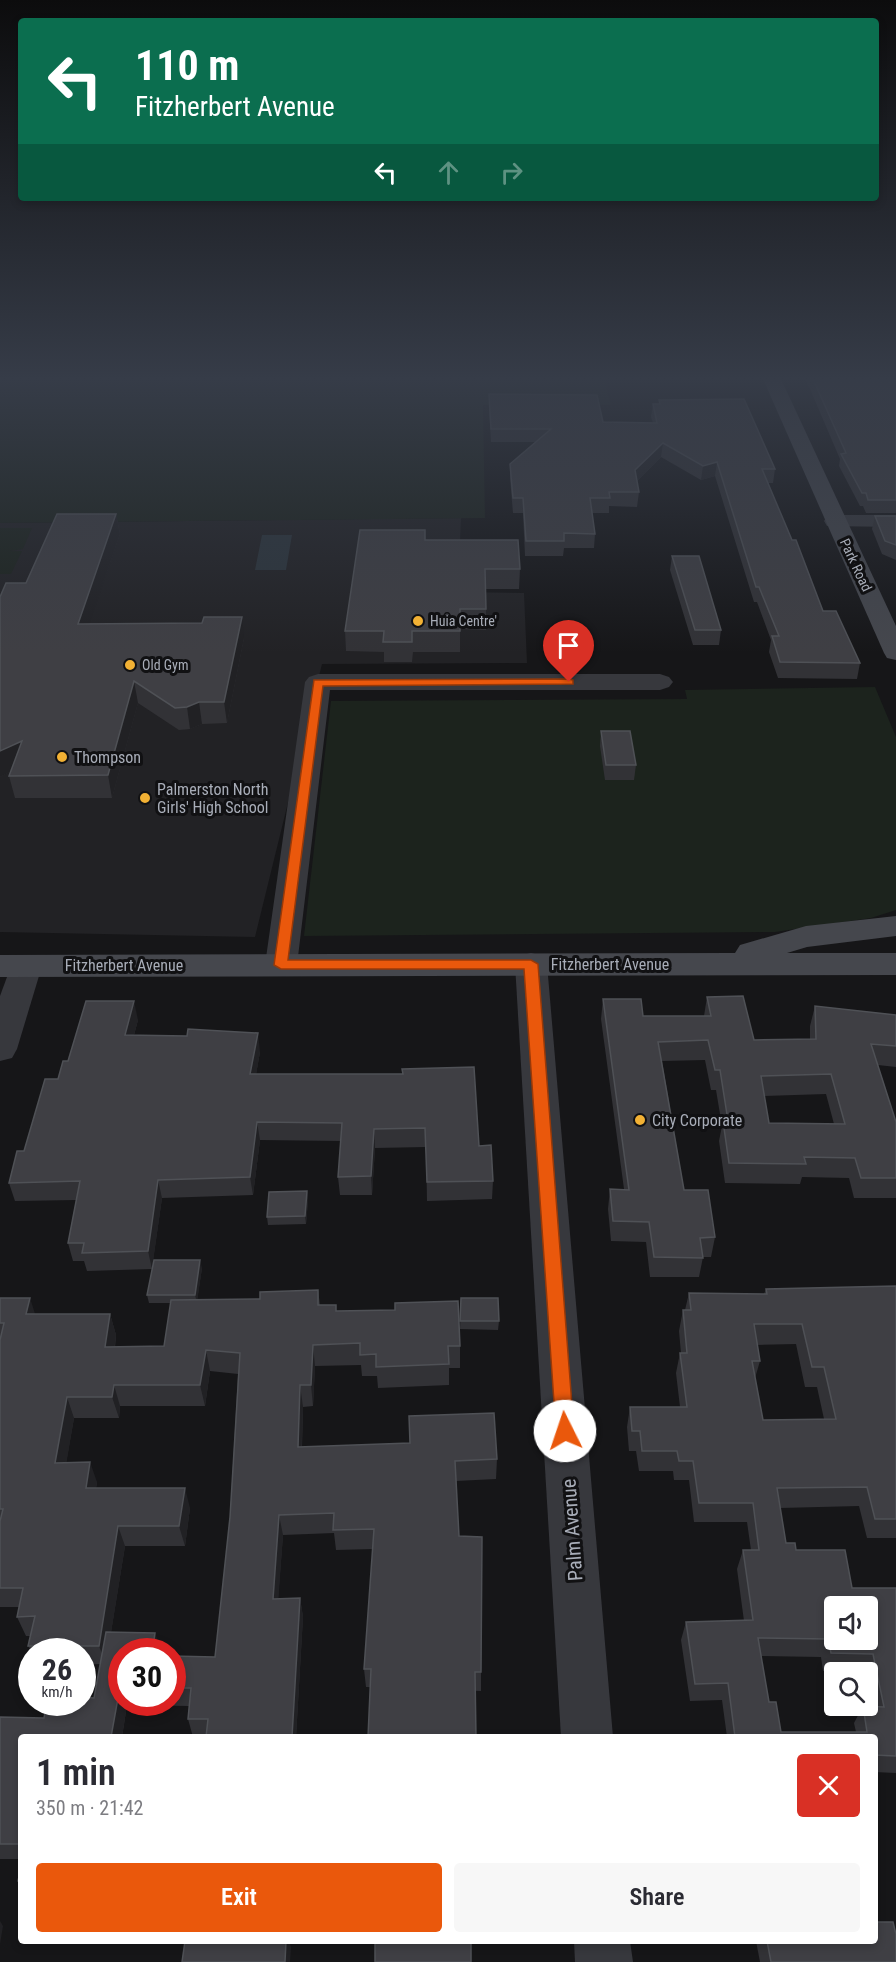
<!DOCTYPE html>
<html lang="en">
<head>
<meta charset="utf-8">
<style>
	:root { --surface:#fff; --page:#f7f7f7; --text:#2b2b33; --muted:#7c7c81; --accent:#ea580c }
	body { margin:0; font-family:"Roboto Condensed",sans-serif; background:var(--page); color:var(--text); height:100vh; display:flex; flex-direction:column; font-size:22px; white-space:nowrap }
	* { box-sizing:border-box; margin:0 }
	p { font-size:20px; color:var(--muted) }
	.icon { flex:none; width:33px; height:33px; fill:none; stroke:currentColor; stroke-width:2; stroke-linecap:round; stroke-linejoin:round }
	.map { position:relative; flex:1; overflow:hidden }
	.side { position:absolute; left:18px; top:1734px; width:860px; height:210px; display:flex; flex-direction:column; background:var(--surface); border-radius:6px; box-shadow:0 3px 9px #0003 }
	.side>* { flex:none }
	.banner { position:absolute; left:18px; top:18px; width:861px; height:183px; border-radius:6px; box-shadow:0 3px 9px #0003; background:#0b6e4f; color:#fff; overflow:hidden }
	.buttons { position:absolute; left:824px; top:1596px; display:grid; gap:12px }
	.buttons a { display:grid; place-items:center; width:54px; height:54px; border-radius:6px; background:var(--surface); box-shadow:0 3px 9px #0003; font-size:30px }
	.speed { position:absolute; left:18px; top:1638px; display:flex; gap:12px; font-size:30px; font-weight:700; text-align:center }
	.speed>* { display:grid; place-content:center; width:78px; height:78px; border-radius:50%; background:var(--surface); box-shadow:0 3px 9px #0003; line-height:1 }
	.speed small { font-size:15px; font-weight:400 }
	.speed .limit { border:9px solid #d22; background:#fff; color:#111 }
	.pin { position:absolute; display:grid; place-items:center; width:51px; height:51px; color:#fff; margin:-62px -26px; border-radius:50% 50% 50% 0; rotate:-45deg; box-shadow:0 0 6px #0007 }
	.pin .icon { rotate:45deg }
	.me { position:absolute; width:66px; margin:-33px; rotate:356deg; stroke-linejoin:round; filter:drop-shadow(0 0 4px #0008) }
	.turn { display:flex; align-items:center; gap:21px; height:126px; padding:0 18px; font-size:27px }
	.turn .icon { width:78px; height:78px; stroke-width:2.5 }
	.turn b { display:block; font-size:42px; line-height:51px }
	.lanes { display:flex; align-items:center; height:57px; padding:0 18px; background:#0003; justify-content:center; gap:30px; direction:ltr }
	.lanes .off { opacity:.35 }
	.round { display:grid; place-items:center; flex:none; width:63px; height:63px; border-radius:6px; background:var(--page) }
	.summary { display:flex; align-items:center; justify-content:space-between; height:102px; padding:0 18px }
	h1 { font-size:36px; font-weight:600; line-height:45px }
	.cta { display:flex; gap:12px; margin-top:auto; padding:12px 18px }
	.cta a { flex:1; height:69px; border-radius:6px; background:var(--accent); color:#fff; font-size:24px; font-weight:600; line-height:69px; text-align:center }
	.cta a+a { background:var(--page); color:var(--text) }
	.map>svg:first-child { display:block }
	.built { fill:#222225 }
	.green { fill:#1c231d }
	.water { fill:#2c353c }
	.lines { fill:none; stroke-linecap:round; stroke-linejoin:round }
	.street { fill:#37383d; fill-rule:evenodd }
	.secondary { fill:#45474d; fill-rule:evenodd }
	.wall { fill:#323236; fill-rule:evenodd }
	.shaded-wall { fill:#212124 }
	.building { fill:#3f3f44; stroke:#4f5156; stroke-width:1.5; fill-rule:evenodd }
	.route { fill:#ea580c; stroke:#983908; stroke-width:1.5 }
	.poi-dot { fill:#f2b134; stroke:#111113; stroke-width:2 }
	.labels { text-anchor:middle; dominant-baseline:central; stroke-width:6; stroke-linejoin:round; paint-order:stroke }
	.far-street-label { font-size:14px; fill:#a8adb8; stroke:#111113 }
	.far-poi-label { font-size:14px; fill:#a8adb8; stroke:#111113; text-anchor:start }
	.poi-label { font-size:16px; fill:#a8adb8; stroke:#111113; text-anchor:start }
	.street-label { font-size:16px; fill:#a8adb8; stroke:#111113 }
	.near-street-label { font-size:20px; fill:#a8adb8; stroke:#111113 }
</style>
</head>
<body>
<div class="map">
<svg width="896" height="1962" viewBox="0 0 896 1962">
	<rect width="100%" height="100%" fill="#161618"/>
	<path class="built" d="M 461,518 L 458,592 L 524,593 L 527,663 L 322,664 L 255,937 L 0,932 L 0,523 Z"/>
	<g class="green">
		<path d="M 0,379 L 604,379 L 611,405 L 483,405 L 485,518 L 0,523 Z"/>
		<path d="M 0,528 L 32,528 L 23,549 L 10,551 L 22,551 L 11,574 L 0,574 Z"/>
		<path d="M 875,687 L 896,737 L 896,910 L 871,918 L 775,932 L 304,936 L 331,701 L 687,699 L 685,690 Z"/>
	</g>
	<path class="water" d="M 262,535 L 292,535 L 286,570 L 255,570 Z"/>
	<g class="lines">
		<g class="street">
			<path d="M 835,515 L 896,515 L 896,527 L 827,526 L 824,521 L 827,516 Z"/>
			<path d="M 318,674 L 660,674 L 669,677 L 673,682 L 669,687 L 660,690 L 330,690 L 297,965 L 293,973 L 281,976 L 269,973 L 265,965 L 305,682 L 309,677 Z"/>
			<path d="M 531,953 L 543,956 L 547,964 L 613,1737 L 561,1737 L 515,964 L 519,956 Z"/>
			<path d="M 26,955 L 38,958 L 42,966 L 17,1049 L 12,1058 L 0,1061 L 0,996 L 14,958 Z"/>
			<path d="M 574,1941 L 630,1941 L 633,1962 L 575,1962 Z"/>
		</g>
		<g class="secondary">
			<path d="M 763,379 L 781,379 L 896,626 L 896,660 L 887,658 L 884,653 Z"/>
			<path d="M 896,916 L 896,936 L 807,947 L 787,953 L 896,953 L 896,975 L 0,977 L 0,955 L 735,953 L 740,945 L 806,926 Z"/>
		</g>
	</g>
	<g class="wall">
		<path d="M 805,379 L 896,379 L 896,513 L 866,513 L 863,506 L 860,506 L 839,466 L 840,459 L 810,389 Z"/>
		<path d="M 489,394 L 603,422 L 653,423 L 651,417 L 653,404 L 659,404 L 659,400 L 775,469 L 773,483 L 768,483 L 792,540 L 823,611 L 860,663 L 857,679 L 778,678 L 769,652 L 771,640 L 757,602 L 754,602 L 715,476 L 701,480 L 661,457 L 637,481 L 639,492 L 637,507 L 609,506 L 609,513 L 592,513 L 595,534 L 594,548 L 564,548 L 563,556 L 525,556 L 523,513 L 513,513 L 510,478 L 510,464 L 535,442 L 491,442 L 489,407 Z"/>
		<path d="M 116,514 L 120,534 L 89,623 L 244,638 L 227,723 L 202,724 L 190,729 L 179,730 L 138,703 L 112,798 L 15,798 L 9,776 L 11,771 L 0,777 L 0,597 L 26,583 Z"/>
		<path d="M 875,516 L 896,516 L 896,560 L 882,554 L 872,529 Z"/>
		<path d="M 425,530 L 425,540 L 520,569 L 519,589 L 486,589 L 486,630 L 460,629 L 460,652 L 413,652 L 412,662 L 384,662 L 384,652 L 346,651 L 345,631 Z"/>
		<path d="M 672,556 L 721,630 L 719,645 L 693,645 L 670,570 Z"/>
		<path d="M 601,731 L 636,765 L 634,780 L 605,780 L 600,746 Z"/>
		<path d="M 707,997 L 754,1040 L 810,1039 L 810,1026 L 815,1006 L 896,1015 L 896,1067 L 878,1065 L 896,1122 L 896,1198 L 854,1198 L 849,1178 L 802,1177 L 800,1184 L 725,1183 L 719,1141 L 722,1126 L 716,1090 L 711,1090 L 705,1060 L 662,1061 L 684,1190 L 715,1237 L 711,1257 L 703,1257 L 699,1277 L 650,1277 L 646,1242 L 611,1241 L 608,1209 L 610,1189 L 624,1189 L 601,1019 L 603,999 L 643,1016 L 704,1016 ZM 826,1094 L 834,1124 L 769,1123 L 764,1096 Z"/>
		<path d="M 138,1020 L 134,1035 L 260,1052 L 256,1074 L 403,1074 L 402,1069 L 479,1146 L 493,1181 L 492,1199 L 427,1201 L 426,1147 L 375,1148 L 372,1195 L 340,1195 L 338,1177 L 341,1141 L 260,1140 L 253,1195 L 162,1198 L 152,1267 L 202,1268 L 197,1300 L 260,1299 L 318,1290 L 320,1305 L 337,1311 L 460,1346 L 460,1368 L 449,1368 L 449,1385 L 378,1388 L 377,1376 L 362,1376 L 361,1365 L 315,1366 L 313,1406 L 303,1407 L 302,1447 L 497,1459 L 496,1479 L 456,1481 L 459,1536 L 481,1672 L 481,1691 L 366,1687 L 364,1669 L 373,1549 L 336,1550 L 334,1533 L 283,1535 L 278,1599 L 300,1598 L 303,1617 L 296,1737 L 193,1737 L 188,1719 L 189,1706 L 127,1705 L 122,1737 L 21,1737 L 21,1859 L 0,1859 L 0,1717 L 44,1718 L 94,1698 L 100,1664 L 82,1665 L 82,1652 L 32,1652 L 28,1646 L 31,1636 L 26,1636 L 17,1617 L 19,1607 L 0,1607 L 0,1298 L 35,1314 L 110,1314 L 116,1335 L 115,1347 L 164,1346 L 171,1303 L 149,1303 L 147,1295 L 152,1269 L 87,1271 L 84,1261 L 73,1261 L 68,1243 L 76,1200 L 15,1201 L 9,1183 L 58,1079 L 68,1061 ZM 210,1371 L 238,1374 L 230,1517 L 215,1657 L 172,1656 L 172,1702 L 122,1702 L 122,1652 L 161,1651 L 111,1632 L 125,1546 L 185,1546 L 190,1508 L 96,1488 L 97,1482 L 66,1463 L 74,1418 L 119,1418 L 120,1406 L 205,1406 Z"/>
		<path d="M 307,1191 L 308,1200 L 306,1224 L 268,1225 L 267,1217 Z"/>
		<path d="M 896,1286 L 896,1538 L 867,1538 L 859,1506 L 780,1508 L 786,1543 L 796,1550 L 852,1588 L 896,1588 L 896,1773 L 874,1772 L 874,1737 L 727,1737 L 722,1700 L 690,1701 L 681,1640 L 686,1622 L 744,1621 L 737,1569 L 743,1550 L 751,1550 L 747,1522 L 694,1522 L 689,1480 L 674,1480 L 673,1471 L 639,1471 L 636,1451 L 629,1451 L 627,1427 L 630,1407 L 680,1407 L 676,1373 L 680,1353 L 681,1353 L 679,1331 L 683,1310 L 685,1310 L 689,1293 L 764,1294 L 766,1289 ZM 796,1344 L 805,1387 L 817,1387 L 824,1419 L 763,1420 L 755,1378 L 760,1361 L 757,1345 ZM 761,1656 L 821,1657 L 823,1671 L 864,1672 L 867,1672 L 867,1685 L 871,1706 L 863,1706 L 854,1723 L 856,1732 L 781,1732 L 769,1702 Z"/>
		<path d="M 461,1298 L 499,1321 L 498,1330 L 460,1329 Z"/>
		<path d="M 756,1941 L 874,1941 L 896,1962 L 760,1962 Z"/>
	</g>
	<g class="shaded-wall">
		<path d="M 663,443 L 661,457 L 634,484 L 635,470 Z"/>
		<path d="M 717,462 L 715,476 L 701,480 L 703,466 Z"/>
		<path d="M 116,514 L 120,534 L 82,645 L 78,624 Z"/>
		<path d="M 242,617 L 244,638 L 227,723 L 224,702 Z"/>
		<path d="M 134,681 L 138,703 L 112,798 L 108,775 Z"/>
		<path d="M 199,702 L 202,724 L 190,729 L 187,707 Z"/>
		<path d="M 22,741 L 27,763 L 0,777 L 0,751 Z"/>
		<path d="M 134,1001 L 138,1020 L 129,1053 L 125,1035 Z"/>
		<path d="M 258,1033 L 260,1052 L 253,1092 L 250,1074 Z"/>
		<path d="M 257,1122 L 260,1140 L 253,1195 L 250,1177 Z"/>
		<path d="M 374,1129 L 375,1148 L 372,1195 L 371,1176 Z"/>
		<path d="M 158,1180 L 162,1198 L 152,1269 L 148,1251 Z"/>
		<path d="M 307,1191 L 308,1200 L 306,1224 L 305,1216 Z"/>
		<path d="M 200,1260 L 202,1268 L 197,1303 L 195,1295 Z"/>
		<path d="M 30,1298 L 37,1320 L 26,1314 Z"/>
		<path d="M 110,1314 L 116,1335 L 112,1368 L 105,1347 Z"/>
		<path d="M 313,1345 L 315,1366 L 313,1406 L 311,1385 Z"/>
		<path d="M 206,1350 L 210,1371 L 205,1406 L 200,1385 Z"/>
		<path d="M 114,1385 L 120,1406 L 119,1418 L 112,1397 Z"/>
		<path d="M 300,1385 L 303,1407 L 301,1467 L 298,1447 Z"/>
		<path d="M 67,1397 L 74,1418 L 63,1483 L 55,1463 Z"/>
		<path d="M 90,1462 L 97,1482 L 93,1508 L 86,1488 Z"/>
		<path d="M 185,1488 L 190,1508 L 185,1546 L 179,1526 Z"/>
		<path d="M 279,1515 L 283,1535 L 277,1618 L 273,1599 Z"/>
		<path d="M 118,1526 L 125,1546 L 106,1664 L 99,1646 Z"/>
		<path d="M 300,1598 L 303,1617 L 296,1737 L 292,1737 Z"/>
		<path d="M 155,1633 L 161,1651 L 152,1652 Z"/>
		<path d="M 120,1687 L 122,1691 L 122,1702 L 126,1702 L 127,1705 L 122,1737 L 111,1737 Z"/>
		<path d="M 0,1921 L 3,1926 L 0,1944 Z"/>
		<path d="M 286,1941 L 289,1941 L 291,1947 L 290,1962 L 285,1962 Z"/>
	</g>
	<g class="building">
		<path d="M 813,379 L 896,379 L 896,500 L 868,500 L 866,493 L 862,493 L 841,454 L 846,453 Z"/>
		<path d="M 489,394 L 597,395 L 603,422 L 657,423 L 653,404 L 660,404 L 659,400 L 744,399 L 775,469 L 762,469 L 792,540 L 796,540 L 823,611 L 836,611 L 860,663 L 780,662 L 772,636 L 779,636 L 759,587 L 756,587 L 717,462 L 703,466 L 663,443 L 635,470 L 639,492 L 609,492 L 610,498 L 590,498 L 595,534 L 564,533 L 564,541 L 526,541 L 523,498 L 513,498 L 510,464 L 551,429 L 491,429 Z"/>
		<path d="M 57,514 L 116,514 L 78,624 L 202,623 L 204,617 L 242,617 L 224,702 L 199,702 L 187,707 L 175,708 L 134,681 L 108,775 L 9,776 L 22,741 L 0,751 L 0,597 L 6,583 L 26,583 Z"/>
		<path d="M 875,516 L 896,516 L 896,545 L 885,541 Z"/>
		<path d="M 360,530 L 425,530 L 425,540 L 518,540 L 520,569 L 485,569 L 486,609 L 460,609 L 460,631 L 412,631 L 412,642 L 383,642 L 384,631 L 345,631 Z"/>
		<path d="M 672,556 L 699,556 L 721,630 L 695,630 Z"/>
		<path d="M 601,731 L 630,731 L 636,765 L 606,765 Z"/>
		<path d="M 743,996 L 754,1040 L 816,1039 L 815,1006 L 896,1015 L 896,1046 L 871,1044 L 896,1122 L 896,1178 L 861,1178 L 855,1158 L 804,1157 L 806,1164 L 729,1163 L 723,1121 L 728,1121 L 720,1070 L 715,1070 L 708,1040 L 658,1042 L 684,1190 L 708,1190 L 715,1237 L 700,1238 L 703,1258 L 654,1257 L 649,1222 L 613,1221 L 610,1189 L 629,1190 L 603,999 L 641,999 L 643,1016 L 711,1016 L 707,997 ZM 831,1074 L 845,1124 L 769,1123 L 761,1076 Z"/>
		<path d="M 86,1001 L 134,1001 L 125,1035 L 187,1036 L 188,1029 L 258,1033 L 250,1074 L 403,1074 L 402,1069 L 474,1067 L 479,1146 L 491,1145 L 493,1181 L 427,1182 L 425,1128 L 374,1129 L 371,1176 L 338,1177 L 342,1123 L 257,1122 L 250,1177 L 158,1180 L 148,1251 L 82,1253 L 84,1243 L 68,1243 L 80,1181 L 9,1183 L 17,1151 L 24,1151 L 45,1079 L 58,1079 L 63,1061 L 68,1061 Z"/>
		<path d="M 307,1191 L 305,1216 L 267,1217 L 269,1192 Z"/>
		<path d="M 154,1260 L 200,1260 L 195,1295 L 147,1295 Z"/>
		<path d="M 896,1286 L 896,1519 L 875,1519 L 867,1487 L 777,1488 L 786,1543 L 795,1543 L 796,1550 L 845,1550 L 852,1588 L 896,1588 L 896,1756 L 874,1755 L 874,1737 L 735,1737 L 728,1683 L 695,1684 L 686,1622 L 753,1620 L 743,1550 L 759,1550 L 753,1503 L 699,1503 L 693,1461 L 679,1461 L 677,1451 L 642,1451 L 640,1431 L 632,1431 L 630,1407 L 687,1407 L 680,1353 L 687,1353 L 683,1310 L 691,1310 L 689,1293 L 767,1294 L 766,1289 ZM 754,1324 L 802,1324 L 812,1367 L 824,1367 L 836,1419 L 763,1420 L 752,1361 L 760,1361 ZM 834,1606 L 867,1606 L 867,1640 L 834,1640 ZM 758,1638 L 828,1639 L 831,1653 L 873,1654 L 884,1707 L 863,1706 L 867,1732 L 781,1732 L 776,1702 L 769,1702 Z"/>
		<path d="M 318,1290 L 318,1305 L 336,1305 L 336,1311 L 395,1310 L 395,1303 L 458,1301 L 460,1346 L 448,1346 L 449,1364 L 376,1367 L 376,1354 L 360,1355 L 360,1343 L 313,1345 L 311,1385 L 300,1385 L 298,1447 L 410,1443 L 409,1416 L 494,1413 L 497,1459 L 455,1461 L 459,1536 L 482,1537 L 481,1672 L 475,1672 L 476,1737 L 368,1737 L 371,1669 L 364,1669 L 374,1529 L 333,1530 L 334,1513 L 279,1515 L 273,1599 L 300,1598 L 292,1737 L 206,1737 L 208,1719 L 188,1719 L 191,1688 L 172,1688 L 172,1656 L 215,1657 L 230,1517 L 240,1353 L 206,1350 L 200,1385 L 114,1385 L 112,1397 L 67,1397 L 55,1463 L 90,1462 L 86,1488 L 185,1488 L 179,1526 L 118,1526 L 99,1646 L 28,1646 L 35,1616 L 17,1617 L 23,1588 L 0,1588 L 0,1521 L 3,1509 L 0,1509 L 0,1340 L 4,1323 L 0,1323 L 0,1298 L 30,1298 L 26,1314 L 110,1314 L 105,1347 L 164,1346 L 171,1300 L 260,1299 L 260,1292 Z"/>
		<path d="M 461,1298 L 498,1298 L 499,1321 L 460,1321 Z"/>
		<path d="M 106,1632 L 155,1633 L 152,1652 L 122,1652 L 122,1687 L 120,1687 L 111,1737 L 21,1737 L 21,1844 L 0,1844 L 0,1717 L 44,1718 L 47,1702 L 82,1702 L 82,1697 L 94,1698 Z"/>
		<path d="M 21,1868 L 21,1882 L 18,1881 Z"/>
		<path d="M 874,1922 L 893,1922 L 896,1934 L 896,1962 L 771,1962 L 767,1941 L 874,1941 Z"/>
		<path d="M 185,1941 L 286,1941 L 285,1962 L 182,1962 Z"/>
		<rect x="375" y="1941" width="96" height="21"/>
	</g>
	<linearGradient id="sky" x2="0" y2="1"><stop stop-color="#0c0c0d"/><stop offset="0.58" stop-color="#363c48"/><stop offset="1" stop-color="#363c48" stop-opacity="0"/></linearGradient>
	<rect width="896" height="653" fill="url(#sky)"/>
	<path class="route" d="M 569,679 L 573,680 L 573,684 L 323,686 L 288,960 L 531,960 L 538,964 L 574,1431 L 571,1436 L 565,1439 L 558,1436 L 556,1431 L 524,969 L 281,969 L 274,965 L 314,680 Z"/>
	<g class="poi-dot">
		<circle cx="418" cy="621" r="6"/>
		<circle cx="130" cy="665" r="6"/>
		<circle cx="62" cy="757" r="6"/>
		<circle cx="145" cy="798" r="6"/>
		<circle cx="640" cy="1120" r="6"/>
	</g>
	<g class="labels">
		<g class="far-street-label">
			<text transform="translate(856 565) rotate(65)">Park Road</text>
		</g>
		<g class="far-poi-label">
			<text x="430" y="621">Huia Centre'</text>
			<text x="142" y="665">Old Gym</text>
		</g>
		<g class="poi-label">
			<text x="74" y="757">Thompson</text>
			<text x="157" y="789">Palmerston North<tspan x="157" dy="18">Girls' High School</tspan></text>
			<text x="652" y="1120">City Corporate</text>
		</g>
		<g class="street-label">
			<text x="610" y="964">Fitzherbert Avenue</text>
			<text x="124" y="965">Fitzherbert Avenue</text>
		</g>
		<g class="near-street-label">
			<text transform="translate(572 1530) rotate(-94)">Palm Avenue</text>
		</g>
	</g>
</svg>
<div class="buttons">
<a><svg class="icon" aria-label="sound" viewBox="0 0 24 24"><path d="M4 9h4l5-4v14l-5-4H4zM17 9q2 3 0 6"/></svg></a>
<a><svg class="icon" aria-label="search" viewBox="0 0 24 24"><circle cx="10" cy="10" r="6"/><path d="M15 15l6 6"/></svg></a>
</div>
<div class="speed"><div>26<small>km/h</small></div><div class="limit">30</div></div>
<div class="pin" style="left:569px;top:682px;background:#d93025"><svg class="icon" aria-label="arrive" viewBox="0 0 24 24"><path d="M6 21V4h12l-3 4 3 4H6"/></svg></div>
<svg class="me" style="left:565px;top:1431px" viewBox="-20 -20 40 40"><circle r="19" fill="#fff"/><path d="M0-13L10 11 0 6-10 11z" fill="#ea580c"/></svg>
<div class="banner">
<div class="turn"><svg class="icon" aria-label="left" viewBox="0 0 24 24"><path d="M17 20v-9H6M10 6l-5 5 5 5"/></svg><div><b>110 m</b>Fitzherbert Avenue</div></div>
<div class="lanes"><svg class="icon" aria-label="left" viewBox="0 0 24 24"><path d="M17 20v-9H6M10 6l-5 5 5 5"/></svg><svg class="icon off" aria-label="ahead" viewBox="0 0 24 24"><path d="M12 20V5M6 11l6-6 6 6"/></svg><svg class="icon off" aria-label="right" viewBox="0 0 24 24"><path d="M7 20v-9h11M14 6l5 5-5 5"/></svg></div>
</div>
<section class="side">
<div class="summary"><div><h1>1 min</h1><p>350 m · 21:42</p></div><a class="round" style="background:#d93025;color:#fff"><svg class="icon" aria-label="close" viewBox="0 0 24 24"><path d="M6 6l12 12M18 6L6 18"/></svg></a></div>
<div class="cta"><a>Exit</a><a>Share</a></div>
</section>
</div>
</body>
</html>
